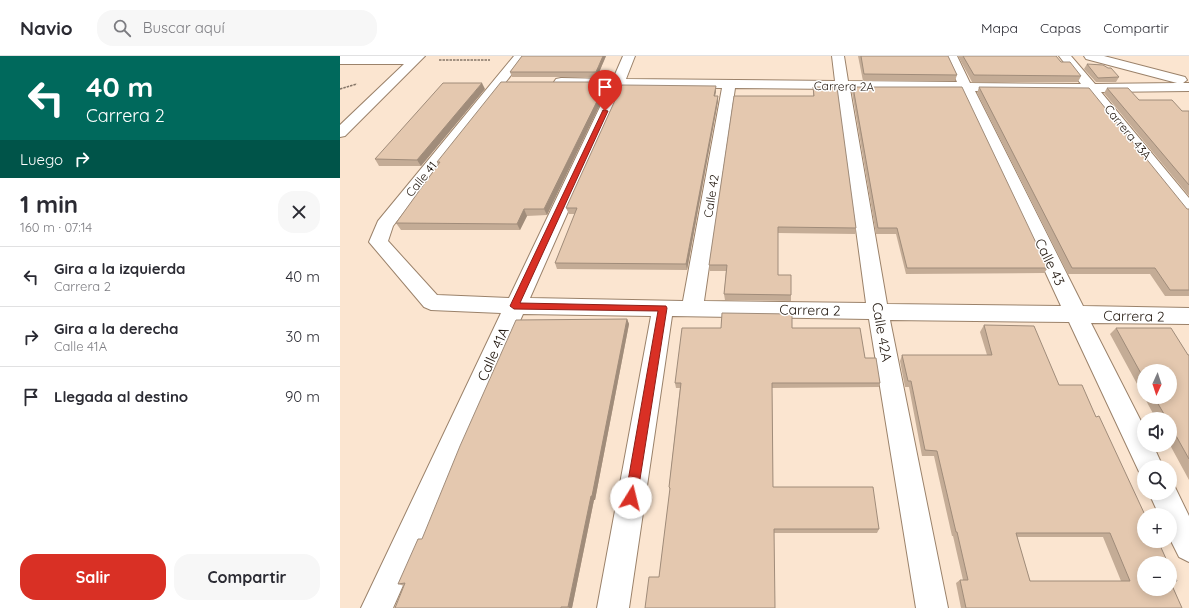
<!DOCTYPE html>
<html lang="es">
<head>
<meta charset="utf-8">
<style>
	:root { --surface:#fff; --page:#f7f7f7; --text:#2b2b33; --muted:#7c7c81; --line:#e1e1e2; --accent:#d93025 }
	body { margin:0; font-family:Quicksand,sans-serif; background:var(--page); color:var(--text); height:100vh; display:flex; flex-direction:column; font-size:15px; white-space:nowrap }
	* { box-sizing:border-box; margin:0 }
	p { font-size:13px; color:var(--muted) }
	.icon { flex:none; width:22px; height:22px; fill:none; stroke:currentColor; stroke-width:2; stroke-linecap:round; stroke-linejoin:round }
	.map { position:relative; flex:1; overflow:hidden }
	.side { display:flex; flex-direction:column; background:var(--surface); width:340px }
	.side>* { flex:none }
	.banner { background:#00695c; color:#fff; overflow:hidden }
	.needle { width:26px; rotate:183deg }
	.tools { position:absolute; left:797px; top:308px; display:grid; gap:8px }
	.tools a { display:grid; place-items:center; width:40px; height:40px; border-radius:50%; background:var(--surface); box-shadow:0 2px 10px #0003; font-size:20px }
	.pin { position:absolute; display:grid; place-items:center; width:34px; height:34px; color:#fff; margin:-41px -17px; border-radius:50% 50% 50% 0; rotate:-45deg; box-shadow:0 0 4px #0007 }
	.pin .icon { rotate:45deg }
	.me { position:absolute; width:44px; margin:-22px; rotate:9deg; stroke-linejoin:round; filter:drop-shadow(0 0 3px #0008) }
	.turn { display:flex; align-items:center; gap:14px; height:84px; padding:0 20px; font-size:18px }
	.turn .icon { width:52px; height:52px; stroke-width:2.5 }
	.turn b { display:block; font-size:28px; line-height:34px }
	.then { display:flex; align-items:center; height:38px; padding:0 20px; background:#0003; gap:8px; font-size:15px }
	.round { display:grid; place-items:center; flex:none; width:42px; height:42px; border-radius:16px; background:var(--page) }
	.overview { display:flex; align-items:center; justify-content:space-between; height:68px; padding:0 20px }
	h1 { font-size:24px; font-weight:800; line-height:30px }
	.cta { display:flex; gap:8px; margin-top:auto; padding:8px 20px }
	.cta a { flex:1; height:46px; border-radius:16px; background:var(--accent); color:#fff; font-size:16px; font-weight:800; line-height:46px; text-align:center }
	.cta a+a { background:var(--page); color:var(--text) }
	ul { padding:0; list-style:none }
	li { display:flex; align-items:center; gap:12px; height:60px; padding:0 20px; border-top:1px solid var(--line) }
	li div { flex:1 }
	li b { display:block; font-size:15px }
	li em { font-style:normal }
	header { display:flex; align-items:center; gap:24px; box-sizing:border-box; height:56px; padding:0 20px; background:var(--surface); border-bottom:1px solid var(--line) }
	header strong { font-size:19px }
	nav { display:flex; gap:22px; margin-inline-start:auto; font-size:14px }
	.search { width:280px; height:36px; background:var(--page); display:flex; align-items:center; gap:10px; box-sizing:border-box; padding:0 14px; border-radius:16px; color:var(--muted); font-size:15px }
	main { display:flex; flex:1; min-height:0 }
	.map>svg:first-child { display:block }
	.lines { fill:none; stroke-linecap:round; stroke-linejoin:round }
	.minor-casing { stroke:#9b826a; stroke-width:2 }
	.path { stroke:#857567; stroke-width:1.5; stroke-dasharray:2.5 1; stroke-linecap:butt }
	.minor { fill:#fff; fill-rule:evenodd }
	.wall { fill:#c4ac96; fill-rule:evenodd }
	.shaded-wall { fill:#a08c7a }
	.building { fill:#e4c8af; stroke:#a08c7a; fill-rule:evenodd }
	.route { fill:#d93025; stroke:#8d1f18 }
	.labels { text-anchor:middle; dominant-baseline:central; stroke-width:3; stroke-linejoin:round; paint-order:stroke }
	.far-street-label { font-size:12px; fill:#20160d; stroke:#fff }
	.street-label { font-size:14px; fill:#20160d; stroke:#fff }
</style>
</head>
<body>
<header>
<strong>Navio</strong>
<div class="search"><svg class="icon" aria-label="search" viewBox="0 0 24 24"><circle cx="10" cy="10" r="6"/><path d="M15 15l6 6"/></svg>Buscar aquí</div>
<nav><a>Mapa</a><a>Capas</a><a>Compartir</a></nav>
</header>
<main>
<section class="side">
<div class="banner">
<div class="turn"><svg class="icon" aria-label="left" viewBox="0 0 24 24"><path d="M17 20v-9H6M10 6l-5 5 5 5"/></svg><div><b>40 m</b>Carrera 2</div></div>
<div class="then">Luego<svg class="icon" aria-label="right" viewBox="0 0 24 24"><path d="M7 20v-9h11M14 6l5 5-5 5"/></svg></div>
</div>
<div class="overview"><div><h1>1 min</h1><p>160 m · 07:14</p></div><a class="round"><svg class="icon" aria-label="close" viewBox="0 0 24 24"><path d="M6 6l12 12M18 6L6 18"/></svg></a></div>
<ul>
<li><svg class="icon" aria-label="left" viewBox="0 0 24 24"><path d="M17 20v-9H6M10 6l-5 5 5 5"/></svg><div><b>Gira a la izquierda</b><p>Carrera 2</p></div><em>40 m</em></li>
<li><svg class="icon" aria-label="right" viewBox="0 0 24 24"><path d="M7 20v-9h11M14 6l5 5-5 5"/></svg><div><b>Gira a la derecha</b><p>Calle 41A</p></div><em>30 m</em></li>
<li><svg class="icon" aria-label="arrive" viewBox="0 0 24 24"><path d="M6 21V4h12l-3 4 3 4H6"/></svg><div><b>Llegada al destino</b></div><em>90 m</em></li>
</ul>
<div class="cta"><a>Salir</a><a>Compartir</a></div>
</section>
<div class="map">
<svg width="849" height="552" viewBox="0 0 849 552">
	<rect width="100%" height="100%" fill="#fbe5d0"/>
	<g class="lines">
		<defs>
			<g id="minor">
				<path d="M 0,0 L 85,0 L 5,80 L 0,81 L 0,69 L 64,8 L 0,8 Z"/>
				<path d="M 174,0 L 186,0 L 53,170 L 48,185 L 97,239 L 169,242 L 270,30 L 221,30 L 216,29 L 214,26 L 216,23 L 221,22 L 273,23 L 283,0 L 295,0 L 286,23 L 495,25 L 492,0 L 504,0 L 508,25 L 617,26 L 605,0 L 617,0 L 630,27 L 741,28 L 719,0 L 731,0 L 755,28 L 837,27 L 746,3 L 744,0 L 764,0 L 845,21 L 847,24 L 843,27 L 849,27 L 849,35 L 761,36 L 849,142 L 849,158 L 843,157 L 747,36 L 635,35 L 743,250 L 849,252 L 849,268 L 751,267 L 804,371 L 804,389 L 813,389 L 823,411 L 804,411 L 804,421 L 801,420 L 729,266 L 550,264 L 608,552 L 576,552 L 529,263 L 332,260 L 289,552 L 257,552 L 311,260 L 183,258 L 53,552 L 21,552 L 161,257 L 91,254 L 84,251 L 29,186 L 38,165 ZM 283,31 L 382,32 L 343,245 L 190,242 ZM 395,32 L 497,33 L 526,247 L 364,245 ZM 510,33 L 621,34 L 721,250 L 547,248 Z"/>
				<path d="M 830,426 L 833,427 L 849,460 L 849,506 L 839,501 L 830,483 L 830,459 L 819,459 L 809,437 L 830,437 Z"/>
			</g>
		</defs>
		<use href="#minor" class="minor-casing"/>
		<g class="path">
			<path d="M 99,4 L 150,4"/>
			<path d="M 0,33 L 17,28"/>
		</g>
		<use href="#minor" class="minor"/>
	</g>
	<g class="wall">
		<path d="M 182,0 L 266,0 L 257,21 L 172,21 L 170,16 Z"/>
		<path d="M 518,0 L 608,0 L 617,19 L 615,25 L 523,25 Z"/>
		<path d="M 618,0 L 716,0 L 721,6 L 741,20 L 738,26 L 632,26 Z"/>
		<path d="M 747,8 L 779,21 L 776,26 L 756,26 L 744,13 Z"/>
		<path d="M 251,26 L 251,28 L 265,29 L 267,34 L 207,159 L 187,160 L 180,174 L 61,174 L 56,167 L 98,109 L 97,106 Z"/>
		<path d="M 473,31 L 516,172 L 515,178 L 438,177 L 438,219 L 451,239 L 451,245 L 385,244 L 384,238 L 386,215 L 370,215 L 369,209 L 473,40 Z"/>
		<path d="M 513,31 L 708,212 L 704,217 L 566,218 L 556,178 L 536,178 L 512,36 Z"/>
		<path d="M 639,31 L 847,153 L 849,153 L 849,240 L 825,240 L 810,218 L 728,218 L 637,37 Z"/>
		<path d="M 767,32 L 799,44 L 842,55 L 849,55 L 849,140 L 764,37 Z"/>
		<path d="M 145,33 L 81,110 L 39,110 L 35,103 Z"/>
		<path d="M 376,35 L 375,40 L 378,40 L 378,45 L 347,214 L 217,213 L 215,207 L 235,158 L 229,158 L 226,152 Z"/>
		<path d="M 287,263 L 289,268 L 255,444 L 254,444 L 232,552 L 55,552 L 64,530 L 58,528 Z"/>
		<path d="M 644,269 L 719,329 L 756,361 L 837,525 L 831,527 L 842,552 L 621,552 L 616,527 L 620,524 L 623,524 L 613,480 L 612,480 L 594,400 L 582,400 L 569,331 L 565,331 L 560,305 L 562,299 L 647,299 L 640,276 ZM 677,481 L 763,481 L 781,525 L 690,525 Z"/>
		<path d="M 452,272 L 540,327 L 539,331 L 432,332 L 433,431 L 539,473 L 537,477 L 434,477 L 319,521 L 330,434 L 329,431 L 340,332 L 336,332 L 335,327 Z"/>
		<path d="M 776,272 L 849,299 L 849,424 L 830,389 L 830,363 L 816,363 L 770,278 ZM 804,315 L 830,341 L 804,341 Z"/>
	</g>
	<g class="shaded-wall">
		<path d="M 263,0 L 266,0 L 257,21 L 256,16 Z"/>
		<path d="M 142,27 L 145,33 L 81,110 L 77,104 Z"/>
		<path d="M 265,29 L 267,34 L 207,159 L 204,153 Z"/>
		<path d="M 376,30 L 376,35 L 374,45 L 374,40 Z"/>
		<path d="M 378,40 L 378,45 L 347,214 L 346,208 Z"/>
		<path d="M 184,153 L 187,160 L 180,174 L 177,168 Z"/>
		<path d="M 287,263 L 289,268 L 255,444 L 254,444 L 232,552 L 229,552 L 228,551 Z"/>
	</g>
	<g class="building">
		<path d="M 182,0 L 263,0 L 256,16 L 170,16 Z"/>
		<path d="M 521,0 L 608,0 L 617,19 L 524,18 Z"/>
		<path d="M 623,0 L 716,0 L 721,6 L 730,6 L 741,20 L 634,19 Z"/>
		<path d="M 747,8 L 763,9 L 768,12 L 771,12 L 779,21 L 758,22 Z"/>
		<path d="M 161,26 L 251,26 L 250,28 L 265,29 L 204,153 L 184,153 L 177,168 L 56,167 L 100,106 L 97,106 Z"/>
		<path d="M 103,27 L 142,27 L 77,104 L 35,103 Z"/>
		<path d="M 282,29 L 376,30 L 374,40 L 378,40 L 346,208 L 215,207 L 237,152 L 226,152 Z"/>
		<path d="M 473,31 L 497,31 L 516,172 L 438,171 L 438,219 L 451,219 L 451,239 L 384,238 L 387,209 L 369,209 L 394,40 L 474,40 Z"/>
		<path d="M 513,31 L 622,31 L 708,212 L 567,212 L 557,172 L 538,172 Z"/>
		<path d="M 639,31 L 749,32 L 847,153 L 849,153 L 849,234 L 830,234 L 815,212 L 732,212 Z"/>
		<path d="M 767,32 L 788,32 L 799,44 L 832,44 L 842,55 L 849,55 L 849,129 Z"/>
		<path d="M 382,257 L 452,258 L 452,272 L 520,272 L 525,302 L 536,302 L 540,327 L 432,327 L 433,431 L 533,431 L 539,473 L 434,473 L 435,552 L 305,552 L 309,521 L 319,521 L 330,432 L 329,431 L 341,327 L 335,327 L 342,272 L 381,272 Z"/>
		<path d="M 287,263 L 252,440 L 251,440 L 228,551 L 221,551 L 221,552 L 55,552 L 65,527 L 58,528 L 78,483 L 82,483 L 120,390 L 176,264 Z"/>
		<path d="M 644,269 L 694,270 L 719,329 L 742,329 L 756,361 L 759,360 L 805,459 L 804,459 L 804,485 L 818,485 L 828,507 L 804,507 L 804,533 L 830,533 L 830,511 L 837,525 L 830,525 L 842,552 L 626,552 L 620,524 L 628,524 L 617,476 L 616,476 L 597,395 L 585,394 L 571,325 L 568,325 L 562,299 L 652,299 ZM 676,477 L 770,477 L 790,525 L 690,525 Z"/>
		<path d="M 776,272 L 831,272 L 848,299 L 849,299 L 849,403 L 830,369 L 830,363 L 827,363 L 814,341 L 830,341 L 830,315 L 804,315 L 804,323 Z"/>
	</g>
	<path class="route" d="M 263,54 L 268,55 L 180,247 L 326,250 L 327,252 L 297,442 L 295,446 L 291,447 L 287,446 L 285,442 L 318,255 L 174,253 L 170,250 Z"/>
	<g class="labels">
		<g class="far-street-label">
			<text transform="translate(504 30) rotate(1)">Carrera 2A</text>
			<text transform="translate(788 76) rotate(51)">Carrera 43A</text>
			<text transform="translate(81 123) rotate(-51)">Calle 41</text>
			<text transform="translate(371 140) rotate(-81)">Calle 42</text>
		</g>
		<g class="street-label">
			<text transform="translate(710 206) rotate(64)">Calle 43</text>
			<text transform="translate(470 254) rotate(1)">Carrera 2</text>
			<text transform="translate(794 260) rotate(1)">Carrera 2</text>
			<text transform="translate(542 276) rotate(80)">Calle 42A</text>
			<text transform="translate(153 298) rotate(-66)">Calle 41A</text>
		</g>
	</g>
</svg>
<div class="tools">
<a><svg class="needle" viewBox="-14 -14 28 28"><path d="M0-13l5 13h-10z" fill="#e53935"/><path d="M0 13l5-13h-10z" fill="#7c7c81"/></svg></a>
<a><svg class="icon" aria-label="sound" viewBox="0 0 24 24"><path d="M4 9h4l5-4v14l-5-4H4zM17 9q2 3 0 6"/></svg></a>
<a><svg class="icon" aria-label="search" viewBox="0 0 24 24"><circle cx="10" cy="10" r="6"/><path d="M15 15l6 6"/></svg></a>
<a>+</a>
<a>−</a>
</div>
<div class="pin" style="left:265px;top:55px;background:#d93025"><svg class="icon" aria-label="arrive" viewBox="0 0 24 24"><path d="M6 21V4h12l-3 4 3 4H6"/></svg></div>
<svg class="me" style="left:291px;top:442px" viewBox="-20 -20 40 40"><circle r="19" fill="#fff"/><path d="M0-13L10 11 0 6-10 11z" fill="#d93025"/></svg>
</div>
</main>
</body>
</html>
